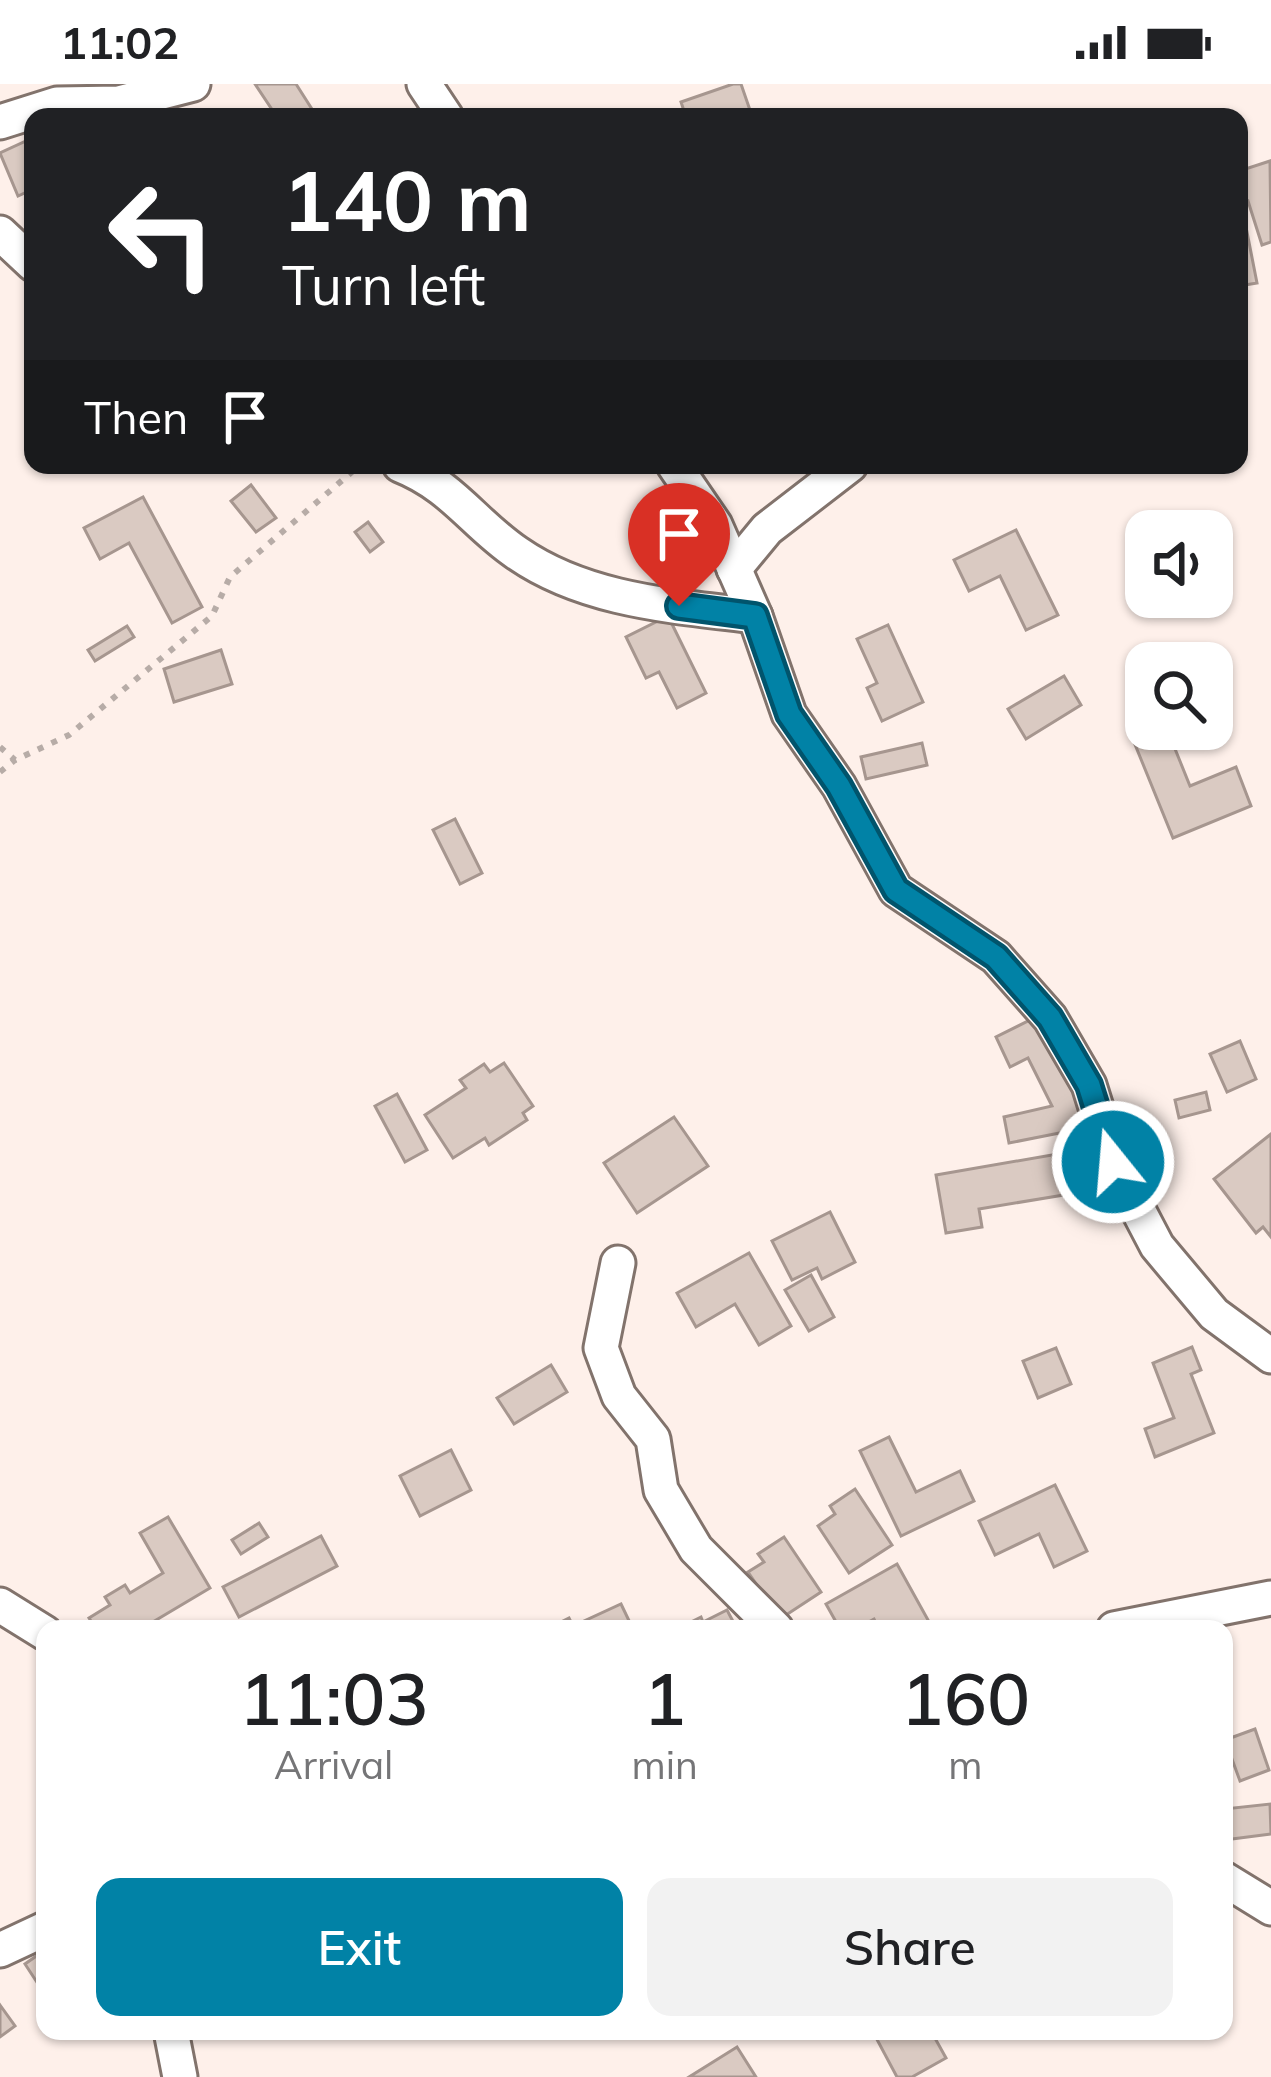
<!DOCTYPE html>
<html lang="en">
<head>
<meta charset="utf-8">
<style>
	:root { --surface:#fff; --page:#f2f2f2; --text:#202124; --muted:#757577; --accent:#0182a6 }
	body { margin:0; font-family:Mulish,sans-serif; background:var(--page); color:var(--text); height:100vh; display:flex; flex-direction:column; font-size:45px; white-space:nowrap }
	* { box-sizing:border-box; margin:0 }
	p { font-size:39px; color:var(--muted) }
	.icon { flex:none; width:66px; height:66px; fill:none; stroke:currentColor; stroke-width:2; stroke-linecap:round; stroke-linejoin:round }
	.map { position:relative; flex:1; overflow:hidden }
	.drawer { position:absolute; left:36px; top:1536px; width:1197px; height:420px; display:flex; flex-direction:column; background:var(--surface); border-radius:24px; box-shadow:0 3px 9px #0004 }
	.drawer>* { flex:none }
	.hud { position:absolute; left:24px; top:24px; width:1224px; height:366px; border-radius:24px; box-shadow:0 3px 9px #0004; background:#202124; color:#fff; overflow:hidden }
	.tools { position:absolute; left:1125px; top:426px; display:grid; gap:24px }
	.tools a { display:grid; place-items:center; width:108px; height:108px; border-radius:24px; background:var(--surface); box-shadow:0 3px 9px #0004; font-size:60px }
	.pin { position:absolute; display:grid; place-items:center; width:102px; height:102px; color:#fff; margin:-123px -51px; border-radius:50% 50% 50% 0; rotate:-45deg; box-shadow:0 0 12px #0007 }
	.pin .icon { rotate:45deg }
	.me { position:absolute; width:132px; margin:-66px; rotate:343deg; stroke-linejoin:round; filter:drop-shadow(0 0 9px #0008) }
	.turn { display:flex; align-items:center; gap:42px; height:252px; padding:0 60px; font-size:54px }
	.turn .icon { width:156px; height:156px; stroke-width:2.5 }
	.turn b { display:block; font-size:84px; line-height:102px }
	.then { display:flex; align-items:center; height:114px; padding:0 60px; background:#0003; gap:24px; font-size:45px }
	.eta { display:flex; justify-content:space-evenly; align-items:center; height:204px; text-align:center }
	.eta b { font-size:72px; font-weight:600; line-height:84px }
	.action { display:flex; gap:24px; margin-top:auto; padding:24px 60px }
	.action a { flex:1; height:138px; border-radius:24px; background:var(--accent); color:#fff; font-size:48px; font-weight:600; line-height:138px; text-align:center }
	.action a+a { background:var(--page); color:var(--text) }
	.status { display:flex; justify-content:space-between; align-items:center; height:84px; padding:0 60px; background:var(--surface); direction:ltr }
	.status svg { height:33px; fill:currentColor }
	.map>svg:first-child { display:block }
	.building { fill:#dacac2; stroke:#a6968f; stroke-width:3 }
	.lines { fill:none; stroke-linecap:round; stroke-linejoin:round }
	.street-casing { stroke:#82736c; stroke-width:39 }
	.path { stroke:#b7aca7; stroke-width:6; stroke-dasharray:6 9; stroke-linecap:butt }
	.street { stroke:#fff; stroke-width:33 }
	.route-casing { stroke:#01546c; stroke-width:30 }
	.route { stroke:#0182a6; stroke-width:21 }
</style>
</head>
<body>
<div class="status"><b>11:02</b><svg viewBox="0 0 49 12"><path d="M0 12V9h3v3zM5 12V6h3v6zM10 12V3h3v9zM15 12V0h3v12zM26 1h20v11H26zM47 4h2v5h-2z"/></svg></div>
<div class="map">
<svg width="1271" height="1993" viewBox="0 0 1271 1993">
	<rect width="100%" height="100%" fill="#fef0ea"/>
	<g class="building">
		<path d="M 255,0 L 296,0 L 317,33 L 277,33 Z"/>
		<path d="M 733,0 L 741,0 L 751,29 L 686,33 L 681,18 Z"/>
		<path d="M 26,57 L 33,72 L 33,105 L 18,112 L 0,69 Z"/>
		<path d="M 1270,77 L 1271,158 L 1262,161 L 1248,117 L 1239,120 L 1239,87 Z"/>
		<path d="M 1246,143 L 1257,199 L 1239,202 L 1239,144 Z"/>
		<path d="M 251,401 L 276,434 L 256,448 L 231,417 Z"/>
		<path d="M 143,413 L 202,523 L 172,539 L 129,459 L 100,475 L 84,444 Z"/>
		<path d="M 368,438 L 383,458 L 370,468 L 355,448 Z"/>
		<path d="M 1016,446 L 1058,531 L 1026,546 L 1000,492 L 969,507 L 954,476 Z"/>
		<path d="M 668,532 L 706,609 L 677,624 L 659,588 L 646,594 L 626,553 Z"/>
		<path d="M 888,541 L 923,618 L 882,637 L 867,604 L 877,599 L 857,555 Z"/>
		<path d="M 127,542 L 134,553 L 95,577 L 88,566 Z"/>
		<path d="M 221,566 L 232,600 L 174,618 L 164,585 Z"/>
		<path d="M 1064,592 L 1081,621 L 1026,655 L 1008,625 Z"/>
		<path d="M 1167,645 L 1190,702 L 1236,683 L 1251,722 L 1173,754 L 1134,658 Z"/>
		<path d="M 922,659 L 927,681 L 866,695 L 861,673 Z"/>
		<path d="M 455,735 L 482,789 L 460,800 L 433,746 Z"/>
		<path d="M 1038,932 L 1095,1042 L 1009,1059 L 1004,1033 L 1052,1022 L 1028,974 L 1010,983 L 996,953 Z"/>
		<path d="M 1240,957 L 1256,995 L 1227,1008 L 1210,970 Z"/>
		<path d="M 504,979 L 533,1022 L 523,1029 L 527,1036 L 489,1061 L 485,1054 L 453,1074 L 425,1031 L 466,1004 L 460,996 L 484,980 L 490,988 Z"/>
		<path d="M 1206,1008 L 1210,1026 L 1179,1034 L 1175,1016 Z"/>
		<path d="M 397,1010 L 427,1066 L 405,1078 L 375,1022 Z"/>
		<path d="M 674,1033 L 708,1082 L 637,1129 L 604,1079 Z"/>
		<path d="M 1271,1050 L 1271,1153 L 1263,1143 L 1256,1149 L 1214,1095 Z"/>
		<path d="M 1075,1067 L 1082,1108 L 979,1125 L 982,1143 L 946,1149 L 936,1091 Z"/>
		<path d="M 830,1128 L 855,1178 L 822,1195 L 817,1184 L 792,1196 L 772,1157 Z"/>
		<path d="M 749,1169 L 791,1242 L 759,1261 L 735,1220 L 696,1243 L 677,1209 Z"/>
		<path d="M 811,1191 L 834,1233 L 809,1247 L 785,1206 Z"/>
		<path d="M 1192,1263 L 1201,1286 L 1191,1290 L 1214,1349 L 1155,1373 L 1145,1345 L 1174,1334 L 1153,1279 Z"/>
		<path d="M 1056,1264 L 1071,1300 L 1038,1314 L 1023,1277 Z"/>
		<path d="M 551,1281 L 567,1308 L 514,1340 L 497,1314 Z"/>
		<path d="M 889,1353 L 916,1408 L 960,1387 L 974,1417 L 901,1452 L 860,1367 Z"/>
		<path d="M 451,1366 L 471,1406 L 420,1432 L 400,1392 Z"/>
		<path d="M 1055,1401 L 1087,1467 L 1054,1483 L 1039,1450 L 995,1471 L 979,1437 Z"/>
		<path d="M 855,1405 L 892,1461 L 849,1489 L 818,1442 L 835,1430 L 830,1422 Z"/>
		<path d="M 168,1433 L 210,1504 L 141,1545 L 96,1545 L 89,1534 L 110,1521 L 105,1513 L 125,1501 L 130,1509 L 163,1489 L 140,1449 Z"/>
		<path d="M 259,1439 L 268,1453 L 241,1470 L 232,1456 Z"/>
		<path d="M 321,1452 L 337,1482 L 239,1533 L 223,1503 Z"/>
		<path d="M 784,1453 L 821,1508 L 780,1535 L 748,1488 L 764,1478 L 758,1470 Z"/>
		<path d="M 897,1480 L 933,1545 L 879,1545 L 874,1535 L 856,1545 L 840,1545 L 826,1520 Z"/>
		<path d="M 621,1520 L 633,1545 L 547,1545 L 569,1534 L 573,1542 Z"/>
		<path d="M 727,1526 L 737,1545 L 677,1545 L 701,1533 L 703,1538 Z"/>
		<path d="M 1255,1645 L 1269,1686 L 1240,1697 L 1225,1656 Z"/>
		<path d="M 1270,1720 L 1271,1750 L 1224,1756 L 1224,1725 Z"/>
		<path d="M 45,1866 L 45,1904 L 42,1906 L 25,1880 Z"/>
		<path d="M 0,1921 L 15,1942 L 0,1953 Z"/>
		<path d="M 931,1947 L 946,1974 L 912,1993 L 897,1993 L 873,1948 Z"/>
		<path d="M 737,1963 L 756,1993 L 689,1993 Z"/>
	</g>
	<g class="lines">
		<defs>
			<g id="street">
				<path d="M 424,0 L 446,33"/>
				<path d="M 0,38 L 57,20 L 119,19 L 193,0"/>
				<path d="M 0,149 L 33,180"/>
				<path d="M 400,381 C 453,402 474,440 517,469 C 586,517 674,522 755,532"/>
				<path d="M 674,381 L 715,441 L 755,532 L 789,630 L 839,702 L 896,806 L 996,873 L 1050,934 L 1089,1001 L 1113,1078 L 1157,1162 L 1214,1230 L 1271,1272"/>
				<path d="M 734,485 L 767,445 L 850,381"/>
				<path d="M 618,1179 L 601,1264 L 619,1312 L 653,1355 L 661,1406 L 696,1465 L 776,1545"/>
				<path d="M 0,1521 L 45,1549"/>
				<path d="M 1114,1545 L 1271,1514"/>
				<path d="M 1224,1795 L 1271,1824"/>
				<path d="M 0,1866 L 45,1845"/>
				<path d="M 171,1947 L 180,1993"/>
			</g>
		</defs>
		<use href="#street" class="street-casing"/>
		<g class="path">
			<path d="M 0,663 L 15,676 L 69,651 L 212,532 L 230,493 L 360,381"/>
			<path d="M 0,688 L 15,676"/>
		</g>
		<use href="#street" class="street"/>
	</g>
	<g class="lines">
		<defs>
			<path id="route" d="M 679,522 L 755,532 L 789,630 L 839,702 L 896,806 L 996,873 L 1050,934 L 1089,1001 L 1113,1078"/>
		</defs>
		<use href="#route" class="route-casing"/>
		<use href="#route" class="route"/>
	</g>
</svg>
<div class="tools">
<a><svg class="icon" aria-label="sound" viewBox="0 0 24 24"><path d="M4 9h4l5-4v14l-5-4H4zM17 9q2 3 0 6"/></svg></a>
<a><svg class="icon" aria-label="search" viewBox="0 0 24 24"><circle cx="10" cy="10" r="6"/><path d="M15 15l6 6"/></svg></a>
</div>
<div class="pin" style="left:679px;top:522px;background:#d93025"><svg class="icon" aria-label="arrive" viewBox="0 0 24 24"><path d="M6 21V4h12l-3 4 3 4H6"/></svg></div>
<svg class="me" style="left:1113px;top:1078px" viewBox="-20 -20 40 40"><circle r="17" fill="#0182a6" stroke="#fff" stroke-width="3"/><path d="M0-11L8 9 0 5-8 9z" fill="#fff"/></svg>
<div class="hud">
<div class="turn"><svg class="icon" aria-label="left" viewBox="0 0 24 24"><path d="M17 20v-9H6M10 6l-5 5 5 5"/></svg><div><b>140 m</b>Turn left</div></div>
<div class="then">Then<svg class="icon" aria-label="arrive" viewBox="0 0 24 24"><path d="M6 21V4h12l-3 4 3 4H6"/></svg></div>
</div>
<section class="drawer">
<div class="eta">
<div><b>11:03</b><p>Arrival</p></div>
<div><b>1</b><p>min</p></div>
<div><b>160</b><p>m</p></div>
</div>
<div class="action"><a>Exit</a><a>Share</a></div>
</section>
</div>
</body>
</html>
